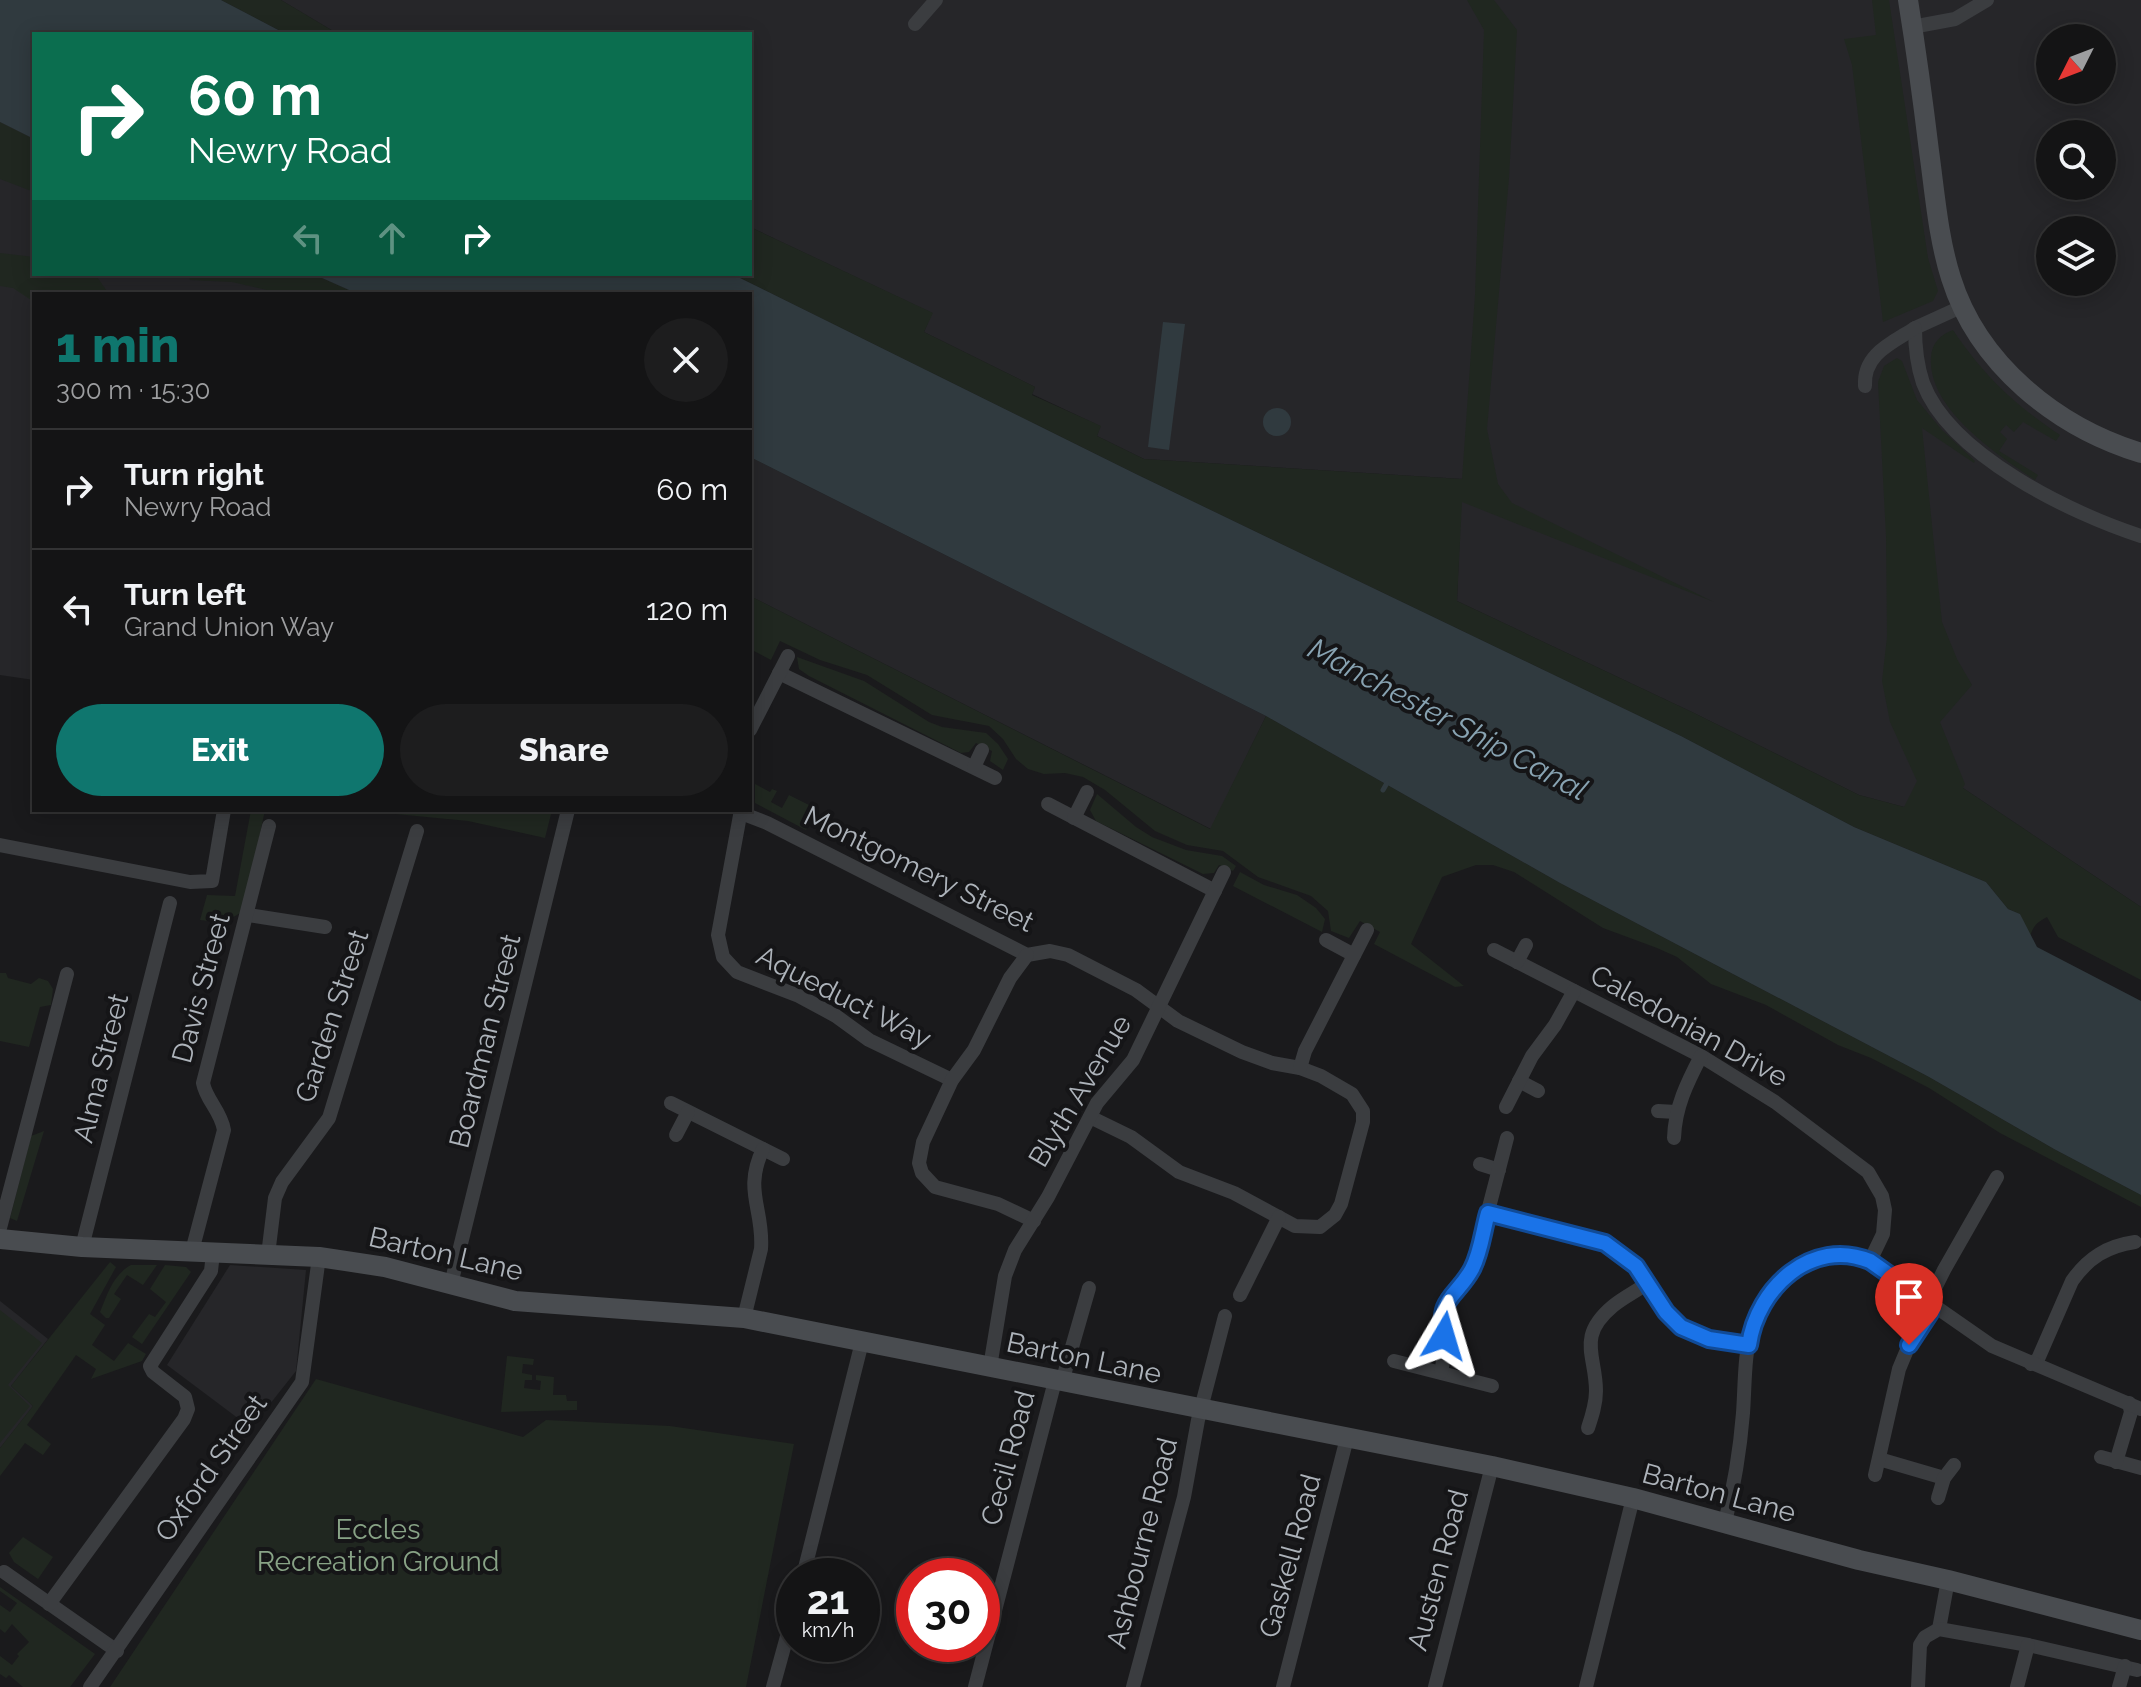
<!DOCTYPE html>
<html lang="en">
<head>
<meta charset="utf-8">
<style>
	:root { --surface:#141415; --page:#1d1d1e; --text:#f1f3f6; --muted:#9d9ea0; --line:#333334; --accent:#0f766e }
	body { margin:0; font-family:Raleway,sans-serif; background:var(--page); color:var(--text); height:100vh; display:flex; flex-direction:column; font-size:30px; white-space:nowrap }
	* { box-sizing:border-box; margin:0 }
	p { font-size:26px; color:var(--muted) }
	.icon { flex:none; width:44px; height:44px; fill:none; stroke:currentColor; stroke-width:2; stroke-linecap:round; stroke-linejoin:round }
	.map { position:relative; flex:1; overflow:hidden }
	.panel { position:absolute; left:32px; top:292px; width:720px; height:520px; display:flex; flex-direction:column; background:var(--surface); border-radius:0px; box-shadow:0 4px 20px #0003,0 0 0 2px var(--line) }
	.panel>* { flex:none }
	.banner { position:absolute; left:32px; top:32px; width:720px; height:244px; border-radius:0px; box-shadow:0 4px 20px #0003,0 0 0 2px var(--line); background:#0b6e4f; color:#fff; overflow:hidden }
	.needle { width:52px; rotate:228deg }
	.buttons { position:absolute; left:2036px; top:24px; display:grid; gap:16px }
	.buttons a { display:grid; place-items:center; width:80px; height:80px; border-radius:50%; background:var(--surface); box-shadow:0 4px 20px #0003,0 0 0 2px var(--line); font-size:40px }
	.speed { position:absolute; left:776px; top:1558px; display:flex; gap:16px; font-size:40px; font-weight:700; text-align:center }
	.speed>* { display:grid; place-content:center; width:104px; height:104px; border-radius:50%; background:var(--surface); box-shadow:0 4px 20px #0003,0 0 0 2px var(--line); line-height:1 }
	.speed small { font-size:20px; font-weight:400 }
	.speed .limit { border:12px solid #d22; background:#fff; color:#111 }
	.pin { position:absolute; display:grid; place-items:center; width:68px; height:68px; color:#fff; margin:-82px -34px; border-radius:50% 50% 50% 0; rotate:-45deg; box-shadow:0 0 8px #0007 }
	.pin .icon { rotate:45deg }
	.me { position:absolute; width:88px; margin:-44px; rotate:7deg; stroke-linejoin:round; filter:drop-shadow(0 0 6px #0008) }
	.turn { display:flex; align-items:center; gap:28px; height:168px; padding:0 24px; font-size:36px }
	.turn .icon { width:104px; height:104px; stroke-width:2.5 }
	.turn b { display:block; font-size:56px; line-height:68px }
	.lanes { display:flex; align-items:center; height:76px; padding:0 24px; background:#0003; justify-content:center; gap:40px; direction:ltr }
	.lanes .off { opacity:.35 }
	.round { display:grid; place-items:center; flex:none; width:84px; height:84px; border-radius:42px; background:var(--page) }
	.headline { display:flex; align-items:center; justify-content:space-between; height:136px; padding:0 24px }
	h1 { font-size:48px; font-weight:800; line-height:60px; color:var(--accent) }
	.primary-button { display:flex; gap:16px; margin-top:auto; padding:16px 24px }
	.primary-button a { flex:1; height:92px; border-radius:48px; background:var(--accent); color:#fff; font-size:32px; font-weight:800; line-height:92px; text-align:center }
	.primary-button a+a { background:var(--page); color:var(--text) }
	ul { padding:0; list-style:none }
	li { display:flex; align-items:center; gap:24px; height:120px; padding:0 24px; border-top:2px solid var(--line) }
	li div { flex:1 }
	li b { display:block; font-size:30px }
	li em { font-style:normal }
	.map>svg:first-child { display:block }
	.built { fill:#262629; fill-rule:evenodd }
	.green { fill:#202720 }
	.water { fill:#303a3f }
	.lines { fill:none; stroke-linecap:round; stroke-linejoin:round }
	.stream { stroke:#303a3f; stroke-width:5 }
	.street { stroke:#3b3d40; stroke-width:14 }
	.secondary { stroke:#494c50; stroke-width:20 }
	.route-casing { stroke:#114b97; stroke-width:20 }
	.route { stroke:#1a73e8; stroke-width:14 }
	.labels { text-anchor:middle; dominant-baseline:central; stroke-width:8; stroke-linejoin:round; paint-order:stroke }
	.street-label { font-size:28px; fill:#adb3ba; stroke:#151517 }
	.park-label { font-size:28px; fill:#88a386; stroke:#151517 }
	.water-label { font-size:30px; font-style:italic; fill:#88a3b2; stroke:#151517 }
</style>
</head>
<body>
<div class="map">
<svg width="2141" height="1687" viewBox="0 0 2141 1687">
	<rect width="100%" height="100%" fill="#1a1a1c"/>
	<g class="built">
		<path d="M 281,0 L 2141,0 L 2141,907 L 1963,788 L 1904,807 L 1859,795 L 1694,713 L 1457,601 L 1462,479 L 1144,459 L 1097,436 L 1100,426 L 1032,394 L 1035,387 L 924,332 L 932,313 L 750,227 L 750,34 L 338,34 ZM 2050,38 L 2102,38 L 2102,90 L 2050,90 ZM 2050,134 L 2102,134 L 2102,186 L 2050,186 ZM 2050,230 L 2102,230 L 2102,282 L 2050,282 Z"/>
		<path d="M 0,122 L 30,137 L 34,143 L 34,274 L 313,274 L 358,294 L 34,294 L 34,680 L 0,675 Z"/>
		<path d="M 750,457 L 1266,716 L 1211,829 L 750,596 Z"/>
		<path d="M 230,1265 L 306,1270 L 296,1371 L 251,1428 L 167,1365 Z"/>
		<path d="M 0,1301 L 48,1339 L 11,1386 L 33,1406 L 0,1448 Z"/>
	</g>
	<g class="green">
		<path d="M 221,0 L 281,0 L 338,34 L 286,34 Z"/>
		<path d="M 1467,0 L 1494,0 L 1517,30 L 1509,178 L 1487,429 L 1498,484 L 1512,503 L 1714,602 L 1462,502 L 1457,601 L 1694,713 L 1859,795 L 1904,807 L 1917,781 L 1890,722 L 1882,681 L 1887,637 L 1886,536 L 1878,382 L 1884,366 L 1897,358 L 1902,361 L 1917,400 L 1942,430 L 1975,461 L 1974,463 L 1922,428 L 1942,622 L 1957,659 L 1972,685 L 1940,722 L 1965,784 L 1963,788 L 2141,907 L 2141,980 L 2058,937 L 2047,917 C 2037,922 2032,927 2030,938 L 2020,914 L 2008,909 L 1986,882 L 1854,827 L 1681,736 L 1138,475 L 732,274 L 750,274 L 750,227 L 933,313 L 924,332 L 1035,387 L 1032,395 L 1101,426 L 1097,436 L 1144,459 L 1462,479 L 1475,295 L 1484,30 Z"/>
		<path d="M 1872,0 L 1889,0 L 1928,258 L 1938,291 L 1933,301 L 1883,322 L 1852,65 L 1844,39 L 1876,35 Z"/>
		<path d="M 0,122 L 30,137 L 34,143 L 34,192 L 0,179 Z"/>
		<path d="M 0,253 L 34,257 L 34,274 L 95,274 L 109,294 L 34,294 L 34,302 L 13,288 L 0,286 Z"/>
		<path d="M 189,274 L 313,274 L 358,294 L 284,294 L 232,282 L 190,280 Z"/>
		<path d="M 1953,330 C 1984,376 2015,405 2060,435 L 2056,441 L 2023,422 L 2014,432 L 2006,425 L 2000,432 L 2007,439 L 1999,451 L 2038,475 L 2035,480 C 1998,455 1927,409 1931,357 C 1932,343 1940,335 1953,330 Z"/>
		<path d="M 750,596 L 1210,829 L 1266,716 L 1560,883 L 1929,1077 L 2054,1149 L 2141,1195 L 2141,1207 L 2000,1133 L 1929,1088 L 1871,1058 L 1838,1045 L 1766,1005 L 1711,984 L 1677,957 L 1657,948 L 1603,928 L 1514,872 L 1493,865 L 1476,865 L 1442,877 L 1411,944 L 1464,986 L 1455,987 L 1374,944 L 1380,932 L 1360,921 L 1349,938 L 1331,931 L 1328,911 L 1311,896 L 1258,877 L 1223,851 L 1187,845 L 1155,831 L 1105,790 L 1083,777 L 1065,773 L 1044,774 L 1028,769 L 1016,759 L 1003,739 L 989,726 L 932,715 L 867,675 L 820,660 L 780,641 L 771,660 L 750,649 Z"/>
		<path d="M 797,657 L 864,681 L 929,722 L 942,727 L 986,733 L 998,744 L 1008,759 L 1003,770 L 990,761 L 992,751 L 976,743 L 969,752 L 961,753 L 809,676 L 799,669 Z"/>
		<path d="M 755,784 L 770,792 L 772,789 L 777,791 L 771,802 L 782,808 L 789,795 L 817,809 L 806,830 L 755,803 Z"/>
		<path d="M 1097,794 L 1136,827 L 1152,837 L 1186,850 L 1222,856 L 1236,866 L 1233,871 L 1219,865 L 1214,873 L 1203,874 L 1096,821 L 1090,810 Z"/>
		<path d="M 251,810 L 265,810 L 244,910 C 229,922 219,923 200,920 L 207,895 L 235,896 Z"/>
		<path d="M 354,810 L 552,810 L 545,838 L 468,821 Z"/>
		<path d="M 1240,872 L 1264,885 L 1297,895 L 1316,908 L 1325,919 L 1322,932 L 1233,886 Z"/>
		<path d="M 0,973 L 6,973 L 8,978 L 31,984 L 39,978 L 48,981 L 53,989 L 51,1005 L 40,1007 L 29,1047 L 0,1041 Z"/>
		<path d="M 44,1131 L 17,1221 L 10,1218 L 31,1136 Z"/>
		<path d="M 110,1262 L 116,1267 L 90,1314 L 105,1325 L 92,1345 L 114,1361 L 128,1343 L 146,1354 L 142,1361 L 91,1379 L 96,1369 L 76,1355 L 27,1425 L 51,1444 L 43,1455 L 25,1443 L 0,1476 L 0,1448 L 33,1406 L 11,1386 Z"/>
		<path d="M 131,1265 L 157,1265 L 143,1285 L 127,1275 L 114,1294 L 121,1299 L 109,1318 L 106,1318 L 100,1312 C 108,1293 113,1275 131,1265 Z"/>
		<path d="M 165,1265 L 186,1267 L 191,1272 L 142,1344 L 132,1337 L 149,1314 L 155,1317 L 166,1302 L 150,1289 Z"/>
		<path d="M 0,1310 L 42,1343 L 8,1385 L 30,1406 L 0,1443 Z"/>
		<path d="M 507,1356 L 534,1359 L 533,1365 L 523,1364 L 522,1373 L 532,1375 L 532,1380 L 525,1380 L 524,1388 L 540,1390 L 541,1381 L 536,1380 L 536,1375 L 554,1377 L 553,1395 L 566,1395 L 567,1401 L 577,1401 L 577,1410 L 501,1412 Z"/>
		<path d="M 316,1379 L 523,1437 L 546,1420 L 670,1426 L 794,1444 L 746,1687 L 110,1687 Z"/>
		<path d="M 23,1537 L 53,1557 L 38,1579 L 14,1562 L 9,1553 Z"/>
		<path d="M 0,1587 L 95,1654 L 70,1687 L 23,1687 L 9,1675 L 6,1678 L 0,1674 L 0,1656 L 12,1665 L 19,1656 L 17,1654 L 29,1642 L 12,1624 L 5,1633 L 0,1629 L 0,1605 L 10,1612 L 17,1603 L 0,1591 Z"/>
	</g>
	<g class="water">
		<path d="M 0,0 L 221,0 L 286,34 L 34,34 L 34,143 L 30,137 L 0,122 Z"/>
		<path d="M 313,274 L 732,274 L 1138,475 L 1681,736 L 1854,827 L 1986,882 L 2008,909 L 2020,914 L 2037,947 L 2141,1001 L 2141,1195 L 2054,1149 L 1929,1077 L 1560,883 L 1266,716 L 750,457 L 750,294 L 358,294 Z"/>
		<path d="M 1163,322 L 1185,324 L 1169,450 L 1148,447 Z"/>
		<circle cx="1277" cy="422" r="14"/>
	</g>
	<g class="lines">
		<path class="stream" d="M 1383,790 L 1387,783"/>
		<g class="street">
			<path d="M 915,24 L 936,0"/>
			<path d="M 1912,27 L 1955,19 L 1987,0"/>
			<path d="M 1961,307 L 1915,328 C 1915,346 1917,365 1923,383 C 1950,455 2072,514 2141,536"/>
			<path d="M 1865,386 C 1863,354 1892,343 1915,328"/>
			<path d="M 779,673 L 995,778"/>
			<path d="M 750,730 L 788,656"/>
			<path d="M 974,767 L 982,750"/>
			<path d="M 1048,804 L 1215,891"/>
			<path d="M 741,810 L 718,935 L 723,957 L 737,972 L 799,996 L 836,1016 L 869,1040 L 952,1080"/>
			<path d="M 741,813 L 767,823 L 1027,955 L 1050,951 L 1068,955 L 1136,990 L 1178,1021 L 1242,1052 L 1272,1063 L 1300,1068 L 1321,1076 L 1352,1094 L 1363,1111 L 1363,1122 L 1341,1204 L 1335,1215 L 1320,1227 L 1295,1226 L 1234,1193 L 1179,1172 L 1131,1137 L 1090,1117"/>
			<path d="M 1074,818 L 1087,792"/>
			<path d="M 0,845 L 190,882 L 212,881 L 224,810"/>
			<path d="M 248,915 L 325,927"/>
			<path d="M 1326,940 L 1354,955"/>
			<path d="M 1494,950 L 1701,1056 L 1775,1102 L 1868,1172 L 1882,1196 L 1885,1210 L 1883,1234 L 1870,1261"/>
			<path d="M 1027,955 L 1010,978 L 974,1050 L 952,1080 L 923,1142 L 919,1163 L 922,1173 L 935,1187 L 998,1204 L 1034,1221"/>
			<path d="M 1517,962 L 1526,945"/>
			<path d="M 1300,1068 L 1305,1051 L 1367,930"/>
			<path d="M 1519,1081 L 1538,1091"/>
			<path d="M 671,1103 L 783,1159"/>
			<path d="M 1506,1107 L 1532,1056 L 1555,1025 L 1574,991"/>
			<path d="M 1658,1111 L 1676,1112"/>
			<path d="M 676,1135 L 688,1112"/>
			<path d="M 1674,1138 C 1675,1107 1687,1083 1701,1056"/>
			<path d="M 1480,1164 L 1499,1170"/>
			<path d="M 1488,1213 L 1605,1243 L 1636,1266 L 1666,1312 L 1681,1327 L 1709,1339 L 1742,1346 L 1749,1345"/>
			<path d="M 0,1228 L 67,974"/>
			<path d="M 82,1247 L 170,903"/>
			<path d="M 192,1251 L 224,1130 C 221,1111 206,1100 203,1083 L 269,826"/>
			<path d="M 268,1255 L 275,1198 L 282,1182 L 329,1118 L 417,831"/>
			<path d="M 451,1284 L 568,810"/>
			<path d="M 1240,1295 L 1279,1217"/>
			<path d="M 744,1318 L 761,1249 C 764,1209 743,1191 763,1149"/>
			<path d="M 1394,1361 L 1492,1386"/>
			<path d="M 2031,1364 L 2038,1359 L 2072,1281 C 2088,1258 2107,1246 2135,1242"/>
			<path d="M 990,1367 L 1005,1276 L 1015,1250 L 1048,1197 L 1097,1103 L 1133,1060 L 1224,872"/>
			<path d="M 1441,1372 L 1446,1346 L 1442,1313 L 1450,1295 L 1474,1265 L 1507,1138"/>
			<path d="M 1062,1382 L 1089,1288"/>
			<path d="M 1588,1428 C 1592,1416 1596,1404 1596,1391 C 1596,1355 1576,1337 1613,1306 C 1624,1297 1637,1291 1649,1282"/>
			<path d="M 2101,1457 L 2141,1468"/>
			<path d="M 1879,1459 L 1944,1478"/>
			<path d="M 2116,1462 L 2131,1412 L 2129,1403"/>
			<path d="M 1875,1475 L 1899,1369 L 1909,1345 L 1930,1313 L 1931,1296 L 1944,1270 L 1997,1177"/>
			<path d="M 1938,1498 L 1944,1478 L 1954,1465"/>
			<path d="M 1725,1522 C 1734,1487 1740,1450 1743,1413 C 1745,1386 1744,1354 1752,1328 C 1766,1277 1820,1240 1870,1261 L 1992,1346 L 2141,1409"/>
			<path d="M 4,1572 L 117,1651"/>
			<path d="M 803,1576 L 862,1342"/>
			<path d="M 49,1604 L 184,1419 L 188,1409 L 185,1397 L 153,1372 L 150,1366 L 211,1271 L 213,1253"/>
			<path d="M 1939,1629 L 1948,1580"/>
			<path d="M 90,1687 L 302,1382 L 319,1257"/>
			<path d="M 773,1687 L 794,1611"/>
			<path d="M 975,1687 L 1055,1381"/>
			<path d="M 1133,1687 L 1184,1497 L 1198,1420 L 1225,1316"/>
			<path d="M 1283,1687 L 1347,1438"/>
			<path d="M 1435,1687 L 1492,1466"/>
			<path d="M 1586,1687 L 1633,1498"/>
			<path d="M 1918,1687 L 1920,1645 L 1925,1637 L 1939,1629 L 2028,1645 L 2137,1670"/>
			<path d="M 2017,1687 L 2028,1645"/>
			<path d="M 2119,1687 L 2125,1666"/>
		</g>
		<g class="secondary">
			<path d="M 1908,0 C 1916,50 1923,101 1929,151 C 1935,194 1938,237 1951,278 C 1978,364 2056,427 2141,453"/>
			<path d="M 0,1239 L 82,1247 L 319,1257 L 385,1267 L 515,1301 L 744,1318 L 1492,1466 L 1633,1498 L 1859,1560 L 1948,1580 L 2141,1630"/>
		</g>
	</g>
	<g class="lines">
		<defs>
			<path id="route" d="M 1444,1336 C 1437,1297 1457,1297 1472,1269 C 1481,1252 1483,1230 1488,1213 L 1605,1243 L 1636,1266 L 1666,1312 L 1681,1327 L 1709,1339 L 1749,1345 C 1757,1288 1812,1237 1870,1261 L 1931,1304 L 1930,1313 L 1909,1345"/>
		</defs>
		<use href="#route" class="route-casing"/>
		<use href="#route" class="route"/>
	</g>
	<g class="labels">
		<g class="street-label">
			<text transform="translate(919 869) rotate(26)">Montgomery Street</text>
			<text transform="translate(201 988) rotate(-75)">Davis Street</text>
			<text transform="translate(844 997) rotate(27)">Aqueduct Way</text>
			<text transform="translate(332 1016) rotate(-72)">Garden Street</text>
			<text transform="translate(1689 1026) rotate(29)">Caledonian Drive</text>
			<text transform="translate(485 1041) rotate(-76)">Boardman Street</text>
			<text transform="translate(101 1068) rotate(-76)">Alma Street</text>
			<text transform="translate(1080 1091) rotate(-59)">Blyth Avenue</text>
			<text transform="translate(446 1254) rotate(13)">Barton Lane</text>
			<text transform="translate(1084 1358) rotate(12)">Barton Lane</text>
			<text transform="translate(1008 1458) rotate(-75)">Cecil Road</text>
			<text transform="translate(211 1468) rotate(-55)">Oxford Street</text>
			<text transform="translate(1719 1493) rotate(15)">Barton Lane</text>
			<text transform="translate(1142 1543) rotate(-76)">Ashbourne Road</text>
			<text transform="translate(1290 1556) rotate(-75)">Gaskell Road</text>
			<text transform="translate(1438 1570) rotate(-75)">Austen Road</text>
		</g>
		<g class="park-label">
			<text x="378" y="1529">Eccles<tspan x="378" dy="32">Recreation Ground</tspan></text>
		</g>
		<g class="water-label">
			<text transform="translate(1448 719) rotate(28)">Manchester Ship Canal</text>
		</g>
	</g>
</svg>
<div class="buttons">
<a><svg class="needle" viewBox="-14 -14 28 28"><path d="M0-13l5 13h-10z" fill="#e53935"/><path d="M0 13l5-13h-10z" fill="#9d9ea0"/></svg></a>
<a><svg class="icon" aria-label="search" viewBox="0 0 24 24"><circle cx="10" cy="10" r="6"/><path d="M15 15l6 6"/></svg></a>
<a><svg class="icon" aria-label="layers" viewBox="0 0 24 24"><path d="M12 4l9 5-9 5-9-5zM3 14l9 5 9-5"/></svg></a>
</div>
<div class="speed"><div>21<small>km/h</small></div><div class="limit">30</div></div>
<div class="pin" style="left:1909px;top:1345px;background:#d93025"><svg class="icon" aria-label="arrive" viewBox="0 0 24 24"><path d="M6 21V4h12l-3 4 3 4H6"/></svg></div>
<svg class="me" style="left:1444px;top:1336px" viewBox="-20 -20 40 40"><path d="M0-17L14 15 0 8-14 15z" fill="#1a73e8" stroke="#fff" stroke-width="4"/></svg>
<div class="banner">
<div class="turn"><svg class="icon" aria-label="right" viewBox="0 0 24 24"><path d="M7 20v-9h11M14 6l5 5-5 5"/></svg><div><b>60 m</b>Newry Road</div></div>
<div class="lanes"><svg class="icon off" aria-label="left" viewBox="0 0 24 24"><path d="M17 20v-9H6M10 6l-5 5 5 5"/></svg><svg class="icon off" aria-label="ahead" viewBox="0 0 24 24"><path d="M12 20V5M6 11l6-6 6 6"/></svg><svg class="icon" aria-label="right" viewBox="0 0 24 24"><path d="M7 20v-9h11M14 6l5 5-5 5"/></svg></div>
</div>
<section class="panel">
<div class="headline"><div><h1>1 min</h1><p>300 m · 15:30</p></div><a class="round"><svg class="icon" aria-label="close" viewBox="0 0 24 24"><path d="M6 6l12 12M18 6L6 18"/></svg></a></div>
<ul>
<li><svg class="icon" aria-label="right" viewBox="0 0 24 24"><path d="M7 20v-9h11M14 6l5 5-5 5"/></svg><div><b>Turn right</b><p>Newry Road</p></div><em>60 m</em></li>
<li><svg class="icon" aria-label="left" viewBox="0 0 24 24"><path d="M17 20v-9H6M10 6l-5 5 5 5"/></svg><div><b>Turn left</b><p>Grand Union Way</p></div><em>120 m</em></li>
</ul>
<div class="primary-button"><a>Exit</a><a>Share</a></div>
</section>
</div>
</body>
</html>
